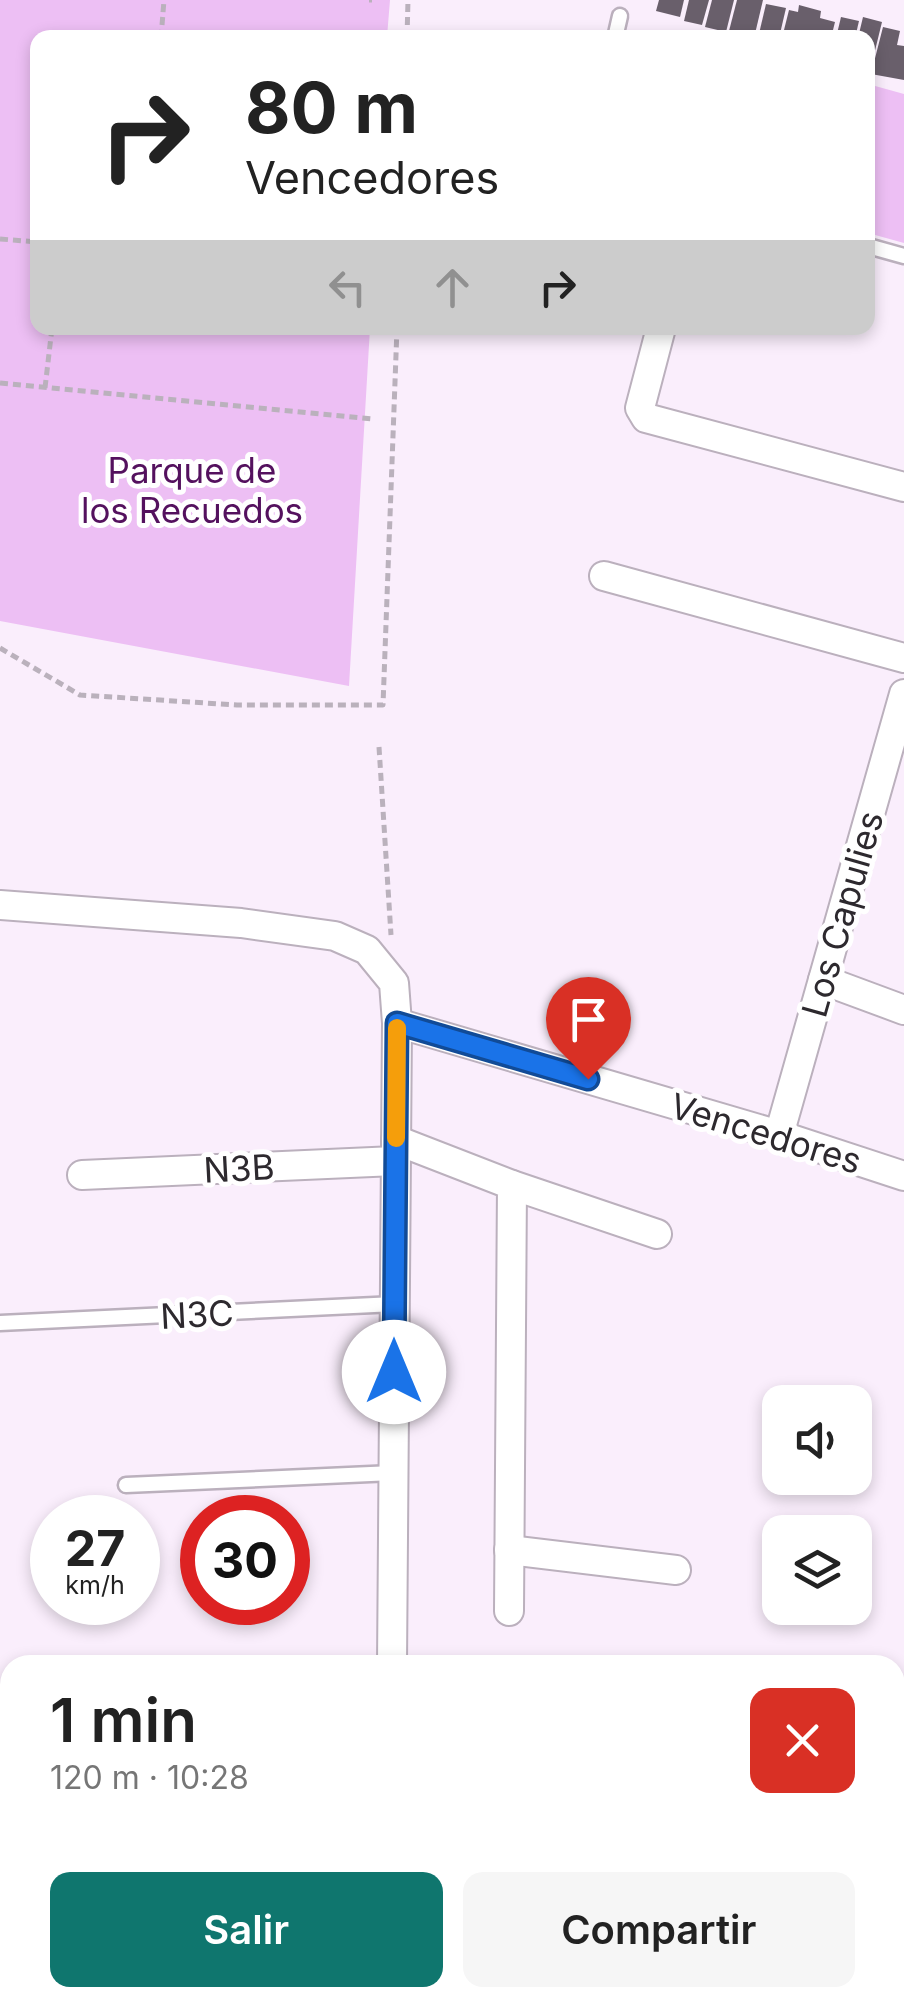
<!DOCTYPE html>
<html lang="es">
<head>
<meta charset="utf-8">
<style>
	:root { --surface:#fff; --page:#f6f6f6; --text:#222; --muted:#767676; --accent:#0f766e }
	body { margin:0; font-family:Inter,sans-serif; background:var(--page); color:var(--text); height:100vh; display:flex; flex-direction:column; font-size:38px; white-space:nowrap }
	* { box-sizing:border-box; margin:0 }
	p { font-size:32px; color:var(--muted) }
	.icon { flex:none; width:55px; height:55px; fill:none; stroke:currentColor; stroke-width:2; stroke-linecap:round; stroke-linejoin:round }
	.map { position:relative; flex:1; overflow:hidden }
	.sheet { position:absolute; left:0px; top:1655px; width:905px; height:352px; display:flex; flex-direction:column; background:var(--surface); border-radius:30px 30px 0 0; box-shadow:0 5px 15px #0003 }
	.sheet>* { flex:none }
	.top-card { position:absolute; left:30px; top:30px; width:845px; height:305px; border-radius:20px; box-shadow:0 5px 15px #0003; background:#fff; color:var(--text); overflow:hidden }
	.buttons { position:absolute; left:762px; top:1385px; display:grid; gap:20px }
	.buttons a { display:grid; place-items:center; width:110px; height:110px; border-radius:20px; background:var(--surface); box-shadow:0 5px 15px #0003; font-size:50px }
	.speed { position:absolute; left:30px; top:1495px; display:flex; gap:20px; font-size:50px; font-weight:700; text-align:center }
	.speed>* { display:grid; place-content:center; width:130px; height:130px; border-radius:50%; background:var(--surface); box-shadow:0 5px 15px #0003; line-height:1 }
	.speed small { font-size:25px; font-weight:400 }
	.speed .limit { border:15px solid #d22; background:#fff; color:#111 }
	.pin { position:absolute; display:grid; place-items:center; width:85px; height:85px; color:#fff; margin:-102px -42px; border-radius:50% 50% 50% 0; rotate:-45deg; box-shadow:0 0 10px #0007 }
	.pin .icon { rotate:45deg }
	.me { position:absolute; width:110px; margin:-55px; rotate:0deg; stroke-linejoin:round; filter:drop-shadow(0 0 8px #0008) }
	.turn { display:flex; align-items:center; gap:35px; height:210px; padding:0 50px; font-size:45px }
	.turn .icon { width:130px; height:130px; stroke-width:2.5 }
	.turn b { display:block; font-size:70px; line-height:85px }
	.lanes { display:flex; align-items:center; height:95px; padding:0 50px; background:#0003; justify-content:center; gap:50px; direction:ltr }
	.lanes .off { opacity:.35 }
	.round { display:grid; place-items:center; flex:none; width:105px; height:105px; border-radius:20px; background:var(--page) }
	.summary { display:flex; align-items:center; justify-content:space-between; height:170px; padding:0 50px }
	h1 { font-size:60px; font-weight:600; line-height:75px }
	.primary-button { display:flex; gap:20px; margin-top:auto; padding:20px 50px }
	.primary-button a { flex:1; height:115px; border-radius:20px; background:var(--accent); color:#fff; font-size:40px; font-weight:600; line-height:115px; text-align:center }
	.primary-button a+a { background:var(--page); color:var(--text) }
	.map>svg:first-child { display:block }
	.green { fill:#edbff4 }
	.building { fill:#695f6b }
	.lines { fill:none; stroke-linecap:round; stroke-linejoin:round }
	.lane-casing { stroke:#bbb0bd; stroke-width:19 }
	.street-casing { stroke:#bbb0bd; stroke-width:32 }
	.path { stroke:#bab1bc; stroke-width:5; stroke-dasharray:8 5; stroke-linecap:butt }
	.lane { stroke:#fff; stroke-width:14 }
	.street { stroke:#fff; stroke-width:28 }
	.route-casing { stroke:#114b97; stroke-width:25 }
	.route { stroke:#1a73e8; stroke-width:18 }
	.slow { stroke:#f59e0b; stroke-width:18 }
	.labels { text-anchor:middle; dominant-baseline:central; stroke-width:10; stroke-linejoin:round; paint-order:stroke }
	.park-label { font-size:35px; fill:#54115e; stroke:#fff }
	.street-label { font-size:35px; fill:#2d292e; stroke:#fff }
</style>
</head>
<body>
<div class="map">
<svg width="904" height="2006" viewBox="0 0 904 2006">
	<rect width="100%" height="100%" fill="#faeefc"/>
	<g class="green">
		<path d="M 0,0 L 390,0 L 387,37 L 38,38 L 38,328 L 370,328 L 349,686 L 0,621 Z"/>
		<path d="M 868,84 L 904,94 L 904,243 L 868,233 Z"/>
	</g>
	<g class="building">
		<path d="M 659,0 L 684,0 L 680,17 L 656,11 Z"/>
		<path d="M 689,0 L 709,0 L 702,25 L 684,21 Z"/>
		<path d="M 712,0 L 734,0 L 726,32 L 705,27 Z"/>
		<path d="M 737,0 L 763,0 L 754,38 L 729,31 Z"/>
		<path d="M 766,4 L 786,8 L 779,38 L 758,38 Z"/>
		<path d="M 799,5 L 821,11 L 820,18 L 835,22 L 831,38 L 782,38 L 789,10 L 798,12 Z"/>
		<path d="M 841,17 L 859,21 L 855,38 L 836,38 Z"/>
		<path d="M 863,17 L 882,22 L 869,75 L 868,38 L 858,38 Z"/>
		<path d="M 883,27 L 900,31 L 897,45 L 904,46 L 904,80 L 871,74 Z"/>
	</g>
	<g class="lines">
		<defs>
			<g id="lane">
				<path d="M 615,38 L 620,16"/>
				<path d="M 868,246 L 904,256"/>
				<path d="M 0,1323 L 395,1304"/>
				<path d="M 126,1485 L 393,1473"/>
			</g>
			<g id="street">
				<path d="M 661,328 L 640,408 L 646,418 L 904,487"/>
				<path d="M 604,576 L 904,658"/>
				<path d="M 0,905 L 241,923 L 335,936 L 367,950 L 394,983 L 397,1023 L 392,1665"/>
				<path d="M 823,980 L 904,1010"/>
				<path d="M 397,1023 L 779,1135 L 904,1176"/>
				<path d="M 779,1135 L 904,694"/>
				<path d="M 396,1140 L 512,1185 L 509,1611"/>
				<path d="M 82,1175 L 395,1161"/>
				<path d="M 512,1185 L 657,1234"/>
				<path d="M 509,1550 L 676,1570"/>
				<path d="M 394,1998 L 394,2006"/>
			</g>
		</defs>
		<use href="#lane" class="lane-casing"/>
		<use href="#street" class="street-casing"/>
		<g class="path">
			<path d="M 369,0 L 372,0"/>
			<path d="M 161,38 L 164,0"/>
			<path d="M 407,38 L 408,0"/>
			<path d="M 0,239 L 38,242"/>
			<path d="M 0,383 L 372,419"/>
			<path d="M 45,388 L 52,328"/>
			<path d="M 0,648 L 80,695 L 237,705 L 383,705 L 397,328"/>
			<path d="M 379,747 L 391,935"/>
		</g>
		<use href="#lane" class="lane"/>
		<use href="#street" class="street"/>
	</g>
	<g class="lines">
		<defs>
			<path id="route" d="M 394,1372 L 397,1023 L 588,1079"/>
		</defs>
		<use href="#route" class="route-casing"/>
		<use href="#route" class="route"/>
		<path class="slow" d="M 396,1138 L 397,1028"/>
	</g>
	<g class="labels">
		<g class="park-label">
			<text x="192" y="470">Parque de<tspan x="192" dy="40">los Recuedos</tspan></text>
		</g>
		<g class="street-label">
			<text transform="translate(842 914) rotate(-74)">Los Capulies</text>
			<text transform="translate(766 1133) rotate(17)">Vencedores</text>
			<text transform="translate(239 1168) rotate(-3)">N3B</text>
			<text transform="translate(197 1314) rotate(-3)">N3C</text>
		</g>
	</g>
</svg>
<div class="buttons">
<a><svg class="icon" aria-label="sound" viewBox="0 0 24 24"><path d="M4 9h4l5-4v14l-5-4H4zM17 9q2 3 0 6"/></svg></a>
<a><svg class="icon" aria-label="layers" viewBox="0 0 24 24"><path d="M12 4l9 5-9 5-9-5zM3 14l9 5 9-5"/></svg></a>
</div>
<div class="speed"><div>27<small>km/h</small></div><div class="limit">30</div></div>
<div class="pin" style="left:588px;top:1079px;background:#d93025"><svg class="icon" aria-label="arrive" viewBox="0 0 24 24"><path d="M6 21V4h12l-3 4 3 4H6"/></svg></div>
<svg class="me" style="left:394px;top:1372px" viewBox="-20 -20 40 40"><circle r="19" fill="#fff"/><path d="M0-13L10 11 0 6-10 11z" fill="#1a73e8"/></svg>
<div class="top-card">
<div class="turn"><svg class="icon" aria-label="right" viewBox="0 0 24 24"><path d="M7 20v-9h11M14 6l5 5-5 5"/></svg><div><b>80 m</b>Vencedores</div></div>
<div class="lanes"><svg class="icon off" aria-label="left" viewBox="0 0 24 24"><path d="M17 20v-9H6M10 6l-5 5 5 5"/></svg><svg class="icon off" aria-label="ahead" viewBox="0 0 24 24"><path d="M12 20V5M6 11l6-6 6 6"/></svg><svg class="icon" aria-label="right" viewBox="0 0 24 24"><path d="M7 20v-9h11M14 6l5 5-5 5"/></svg></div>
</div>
<section class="sheet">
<div class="summary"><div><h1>1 min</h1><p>120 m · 10:28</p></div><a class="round" style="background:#d93025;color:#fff"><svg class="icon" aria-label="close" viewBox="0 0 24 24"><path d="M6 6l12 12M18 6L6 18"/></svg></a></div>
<div class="primary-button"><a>Salir</a><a>Compartir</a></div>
</section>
</div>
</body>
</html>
